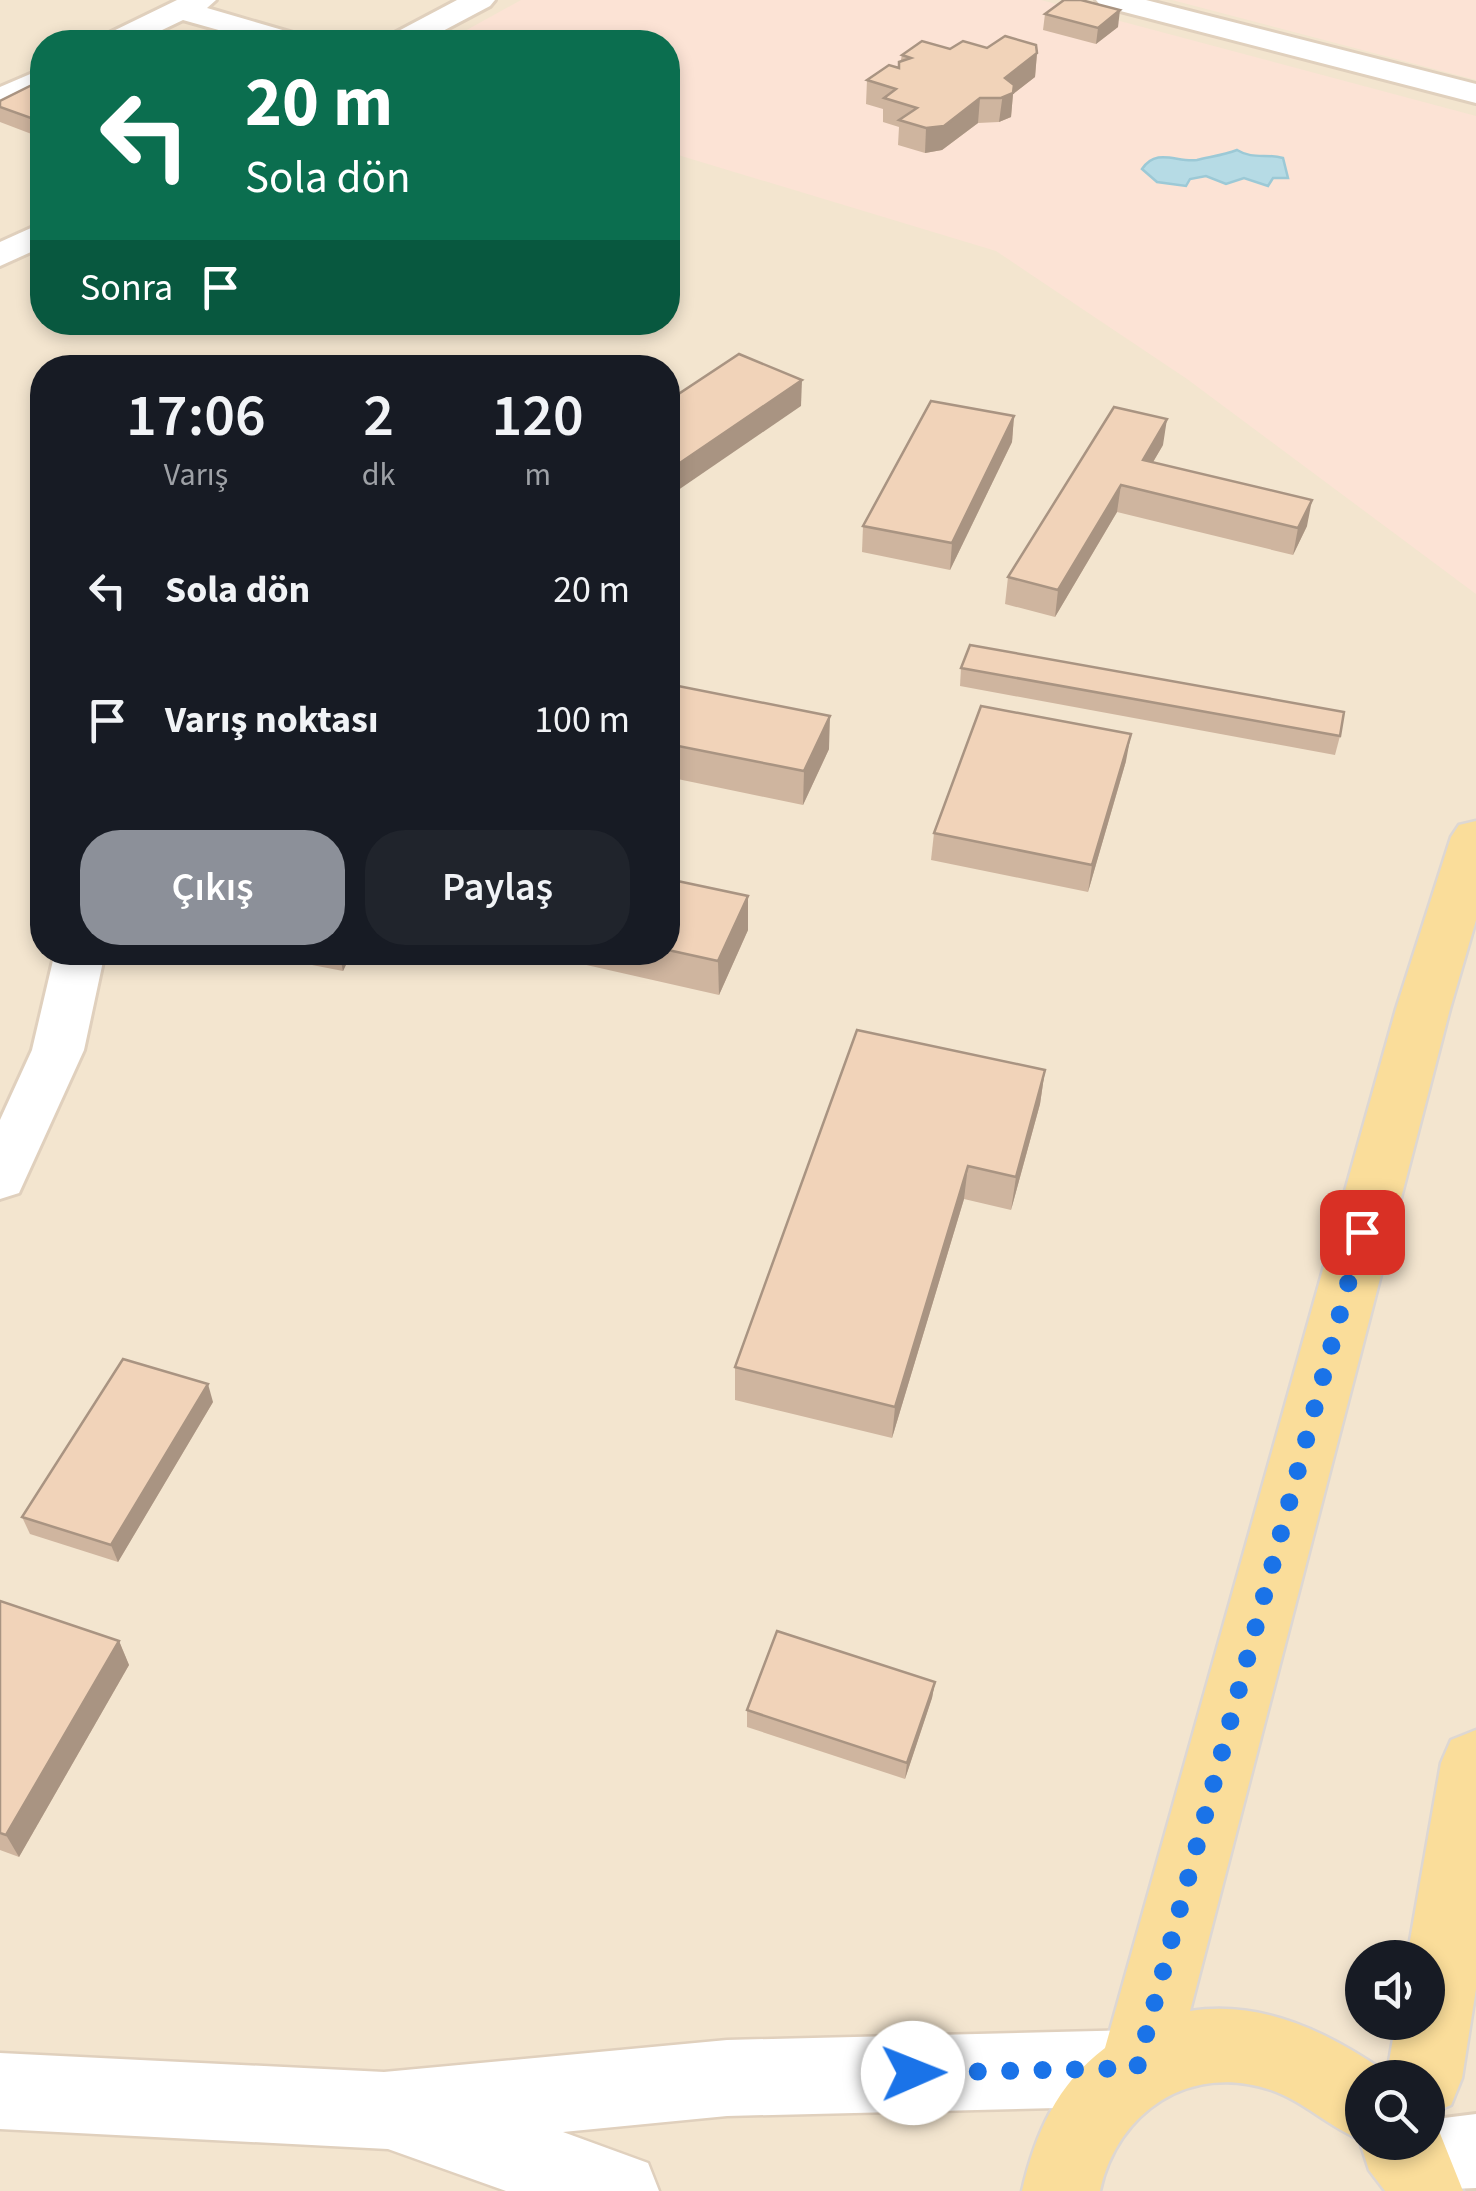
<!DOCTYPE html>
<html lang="tr">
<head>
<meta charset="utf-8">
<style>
	:root { --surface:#171b24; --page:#20242c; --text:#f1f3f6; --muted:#9ea1a6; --accent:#8c9099 }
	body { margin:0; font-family:"Source Sans 3",sans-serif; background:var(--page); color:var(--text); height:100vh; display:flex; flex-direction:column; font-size:38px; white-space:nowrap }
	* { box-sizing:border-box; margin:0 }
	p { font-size:32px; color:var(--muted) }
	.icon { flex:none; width:55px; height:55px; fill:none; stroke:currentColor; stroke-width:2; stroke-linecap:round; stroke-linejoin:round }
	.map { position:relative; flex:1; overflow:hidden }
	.panel { position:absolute; left:30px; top:355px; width:650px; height:610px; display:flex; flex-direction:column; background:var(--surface); border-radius:40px; box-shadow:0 5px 15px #0003 }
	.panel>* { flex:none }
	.guide { position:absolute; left:30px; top:30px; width:650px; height:305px; border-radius:40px; box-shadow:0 5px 15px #0003; background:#0b6e4f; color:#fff; overflow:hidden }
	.controls { position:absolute; left:1345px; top:1940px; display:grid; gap:20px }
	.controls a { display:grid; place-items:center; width:100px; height:100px; border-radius:50%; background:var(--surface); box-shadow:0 5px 15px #0003; font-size:50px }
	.pin { position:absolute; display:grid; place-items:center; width:85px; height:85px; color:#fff; margin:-42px; border-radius:20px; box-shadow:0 5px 15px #0006 }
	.me { position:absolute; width:110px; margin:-55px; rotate:89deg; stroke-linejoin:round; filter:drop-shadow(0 0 8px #0008) }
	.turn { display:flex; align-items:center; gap:35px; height:210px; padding:0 50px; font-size:45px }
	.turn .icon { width:130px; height:130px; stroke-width:2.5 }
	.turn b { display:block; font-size:70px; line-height:85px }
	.then { display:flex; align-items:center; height:95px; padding:0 50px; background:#0003; gap:20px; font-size:38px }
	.eta { display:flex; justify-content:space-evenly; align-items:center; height:170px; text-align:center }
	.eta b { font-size:60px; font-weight:600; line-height:70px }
	.primary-button { display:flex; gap:20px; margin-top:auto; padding:20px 50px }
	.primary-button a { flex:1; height:115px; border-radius:40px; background:var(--accent); color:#fff; font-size:40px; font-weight:600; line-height:115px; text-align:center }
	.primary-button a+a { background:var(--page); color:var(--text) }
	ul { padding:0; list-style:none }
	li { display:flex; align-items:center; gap:30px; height:130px; padding:0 50px }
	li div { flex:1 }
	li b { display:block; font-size:38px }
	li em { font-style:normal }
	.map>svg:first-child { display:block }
	.residential { fill:#f3e5cf; fill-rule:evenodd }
	.commercial { fill:#fce3d5 }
	.water { fill:#b6dbe5; stroke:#9cc9d6; stroke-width:2.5 }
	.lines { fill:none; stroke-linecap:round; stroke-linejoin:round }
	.minor-casing { stroke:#e0d0bd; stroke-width:6 }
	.tertiary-casing { stroke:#e0d0bd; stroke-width:5 }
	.primary-casing { stroke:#ddd7d3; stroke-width:5 }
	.minor { fill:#fff; fill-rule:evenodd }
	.tertiary { fill:#fff; fill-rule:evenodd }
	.primary { fill:#fadd9a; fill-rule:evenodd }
	.wall { fill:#cfb59f }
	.shaded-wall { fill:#a99482 }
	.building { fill:#f1d3b9; stroke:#a99482; stroke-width:2.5 }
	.route { stroke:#1a73e8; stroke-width:18; stroke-dasharray:0 32.4 }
</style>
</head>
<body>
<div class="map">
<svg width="1476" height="2191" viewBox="0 0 1476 2191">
	<rect width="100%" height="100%" fill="#fcf3e1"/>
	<path class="residential" d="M 0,0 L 1476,0 L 1476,2191 L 0,2191 ZM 42,42 L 668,42 L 668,322 L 42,322 ZM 42,368 L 668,368 L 668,952 L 42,952 ZM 1362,1958 L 1428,1958 L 1428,2022 L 1362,2022 ZM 1362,2078 L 1428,2078 L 1428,2142 L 1362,2142 Z"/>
	<g class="commercial">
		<path d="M 521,0 L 1041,0 L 1476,116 L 1476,594 L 1187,379 L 996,251 L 668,152 L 668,42 L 445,42 Z"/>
		<path d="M 1172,0 L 1476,0 L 1476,80 Z"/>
	</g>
	<path class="water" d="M 1237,150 C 1253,160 1266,153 1283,158 L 1288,178 L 1273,178 L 1268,186 L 1244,178 L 1226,184 L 1206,176 L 1190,179 L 1186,186 L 1157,182 L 1142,169 C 1157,147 1177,163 1197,160 C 1209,157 1224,155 1237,150 Z"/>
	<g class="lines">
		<defs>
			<g id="minor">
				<path d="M 177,0 L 216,0 L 207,8 L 303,36 L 307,42 L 261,42 L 183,20 L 137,42 L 99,42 L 103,36 Z"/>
				<path d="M 457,0 L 495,0 L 490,6 L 422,42 L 385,42 L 389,36 Z"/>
				<path d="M 1096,0 L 1146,0 L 1476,84 L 1476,103 L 1101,6 Z"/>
				<path d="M 42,69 L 42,90 L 0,109 L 0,87 Z"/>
				<path d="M 42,223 L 42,247 L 0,266 L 0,242 Z"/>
				<path d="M 55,952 L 105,952 L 84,1050 L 19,1193 L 0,1199 L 0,1120 L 32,1050 Z"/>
				<path d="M 1476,2114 L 1476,2188 L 1398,2191 L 1385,2185 L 1374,2159 L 1380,2142 L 1428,2142 L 1428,2120 Z"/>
			</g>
			<path id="tertiary" d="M 1137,2030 L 1164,2041 L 1175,2068 L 1164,2095 L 1137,2106 L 727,2116 L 563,2132 L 648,2163 L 659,2191 L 506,2191 L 388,2149 L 0,2129 L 0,2053 L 384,2072 L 727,2040 Z"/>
			<path id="primary" d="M 1476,821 L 1476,920 L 1450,1009 L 1190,2011 C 1263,2000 1328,2032 1387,2073 L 1396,2022 L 1428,2022 L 1428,1958 L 1407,1958 L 1441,1763 L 1451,1740 L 1476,1730 L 1476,1989 L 1462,2078 L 1451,2105 L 1428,2115 L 1428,2078 L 1362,2078 L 1362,2142 L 1428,2142 L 1428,2118 L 1439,2131 L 1463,2191 L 1385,2191 L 1369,2170 L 1359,2139 C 1328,2126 1303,2101 1271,2090 C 1190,2062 1117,2112 1100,2191 L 1022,2191 C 1035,2134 1057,2084 1105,2048 L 1396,1009 L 1451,837 L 1459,825 Z"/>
		</defs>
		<use href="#minor" class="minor-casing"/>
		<use href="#tertiary" class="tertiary-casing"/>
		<use href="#primary" class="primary-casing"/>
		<use href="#minor" class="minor"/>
		<use href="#tertiary" class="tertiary"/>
		<use href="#primary" class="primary"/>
	</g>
	<g class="wall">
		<path d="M 1045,14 L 1118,27 L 1096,44 L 1043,30 Z"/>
		<path d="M 987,48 L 1037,53 L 1035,77 L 1013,94 L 1011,117 L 999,122 L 978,123 L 942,150 L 925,153 L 898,145 L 899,127 L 883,122 L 883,109 L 866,104 L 867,80 L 899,68 L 902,55 L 950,49 Z"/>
		<path d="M 42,80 L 42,138 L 0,122 L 0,101 Z"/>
		<path d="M 1014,416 L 1012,442 L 950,570 L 862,552 L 863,526 Z"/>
		<path d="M 1163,445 L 1153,462 L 1307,526 L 1293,555 L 1117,512 L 1055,617 L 1005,604 L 1008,577 Z"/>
		<path d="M 961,668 L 1340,736 L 1335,755 L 960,686 Z"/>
		<path d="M 668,684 L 829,749 L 803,805 L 668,777 Z"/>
		<path d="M 1126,761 L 1088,892 L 931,860 L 934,833 Z"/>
		<path d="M 668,879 L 748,896 L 748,930 L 719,995 L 529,952 L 668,952 Z"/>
		<path d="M 245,952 L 352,952 L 343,971 Z"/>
		<path d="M 1045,1070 L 1040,1104 L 1011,1210 L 964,1199 L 892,1438 L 735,1400 L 735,1367 Z"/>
		<path d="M 213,1402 L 118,1562 L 30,1534 L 22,1517 Z"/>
		<path d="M 0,1601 L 119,1641 L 129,1665 L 19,1857 L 0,1850 Z"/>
		<path d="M 935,1682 L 932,1698 L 905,1779 L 747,1727 L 747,1710 Z"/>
	</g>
	<g class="shaded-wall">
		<path d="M 1120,10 L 1118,27 L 1096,44 L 1098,28 Z"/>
		<path d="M 1037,53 L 1035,77 L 1013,94 L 1011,117 L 999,122 L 1005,78 Z"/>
		<path d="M 980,98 L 978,123 L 942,150 L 925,153 L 926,128 Z"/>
		<path d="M 802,380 L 801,406 L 668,497 L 668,471 Z"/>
		<path d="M 1014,416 L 1012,442 L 950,570 L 952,543 Z"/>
		<path d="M 1167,419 L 1163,445 L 1139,486 L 1143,460 Z"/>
		<path d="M 1121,485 L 1117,512 L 1055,617 L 1058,590 Z"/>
		<path d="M 1312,500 L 1307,526 L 1293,555 L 1298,528 Z"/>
		<path d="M 830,716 L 829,749 L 803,805 L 804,771 Z"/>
		<path d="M 1131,734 L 1126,761 L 1088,892 L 1092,865 Z"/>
		<path d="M 748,896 L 748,930 L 719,995 L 718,961 Z"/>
		<path d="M 339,952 L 352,952 L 343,971 Z"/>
		<path d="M 1045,1070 L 1040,1104 L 1011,1210 L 1016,1177 Z"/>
		<path d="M 968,1166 L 964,1199 L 892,1438 L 895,1407 Z"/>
		<path d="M 208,1384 L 213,1402 L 118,1562 L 111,1545 Z"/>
		<path d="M 119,1641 L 129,1665 L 19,1857 L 6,1835 Z"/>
		<path d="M 935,1682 L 932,1698 L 905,1779 L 907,1763 Z"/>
	</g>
	<g class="building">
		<path d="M 1064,0 L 1081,0 L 1120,10 L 1098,28 L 1045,14 Z"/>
		<path d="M 1005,36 L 1036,45 L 1037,53 L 1005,78 L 1014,85 L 1013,93 L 1001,98 L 980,98 L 944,126 L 926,128 L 899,120 L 917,108 L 884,98 L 896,89 L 867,80 L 889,65 L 899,68 L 899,62 L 911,58 L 902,55 L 922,41 L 950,49 L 963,41 L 987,48 Z"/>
		<path d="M 42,80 L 42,122 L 0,107 L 0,101 Z"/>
		<path d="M 739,354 L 802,380 L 668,471 L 668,401 Z"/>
		<path d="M 931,401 L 1014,416 L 952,543 L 863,526 Z"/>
		<path d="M 1114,407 L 1167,419 L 1143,460 L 1312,500 L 1298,528 L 1121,485 L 1058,590 L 1008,577 Z"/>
		<path d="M 970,645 L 1344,712 L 1340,736 L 961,668 Z"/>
		<path d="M 668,684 L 830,716 L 804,771 L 668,744 Z"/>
		<path d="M 981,706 L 1131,734 L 1092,865 L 934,833 Z"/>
		<path d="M 668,879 L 748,896 L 718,961 L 668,950 Z"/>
		<path d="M 857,1030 L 1045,1070 L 1016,1177 L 968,1166 L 895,1407 L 735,1367 Z"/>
		<path d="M 123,1359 L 208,1384 L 111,1545 L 22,1517 Z"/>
		<path d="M 0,1601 L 119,1641 L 6,1835 L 0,1833 Z"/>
		<path d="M 777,1631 L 935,1682 L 907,1763 L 747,1710 Z"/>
	</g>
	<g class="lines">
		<path class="route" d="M 913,2073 L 1137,2068 L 1362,1232"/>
	</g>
</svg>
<div class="controls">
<a><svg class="icon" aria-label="sound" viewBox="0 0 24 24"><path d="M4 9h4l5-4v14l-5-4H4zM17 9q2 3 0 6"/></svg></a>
<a><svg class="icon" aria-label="search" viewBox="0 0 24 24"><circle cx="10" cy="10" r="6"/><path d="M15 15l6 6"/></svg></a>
</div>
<div class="pin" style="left:1362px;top:1232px;background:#d93025"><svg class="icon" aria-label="arrive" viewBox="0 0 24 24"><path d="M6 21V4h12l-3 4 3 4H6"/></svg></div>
<svg class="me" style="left:913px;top:2073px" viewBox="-20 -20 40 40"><circle r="19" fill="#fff"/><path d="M0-13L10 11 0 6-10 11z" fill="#1a73e8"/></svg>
<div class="guide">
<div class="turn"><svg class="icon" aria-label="left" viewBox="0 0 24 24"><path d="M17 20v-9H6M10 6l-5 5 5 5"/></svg><div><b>20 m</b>Sola dön</div></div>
<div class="then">Sonra<svg class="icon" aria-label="arrive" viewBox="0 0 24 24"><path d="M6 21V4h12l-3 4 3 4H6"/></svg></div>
</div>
<section class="panel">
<div class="eta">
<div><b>17:06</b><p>Varış</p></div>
<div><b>2</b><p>dk</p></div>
<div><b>120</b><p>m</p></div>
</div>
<ul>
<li><svg class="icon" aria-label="left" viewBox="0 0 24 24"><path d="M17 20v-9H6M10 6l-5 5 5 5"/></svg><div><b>Sola dön</b></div><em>20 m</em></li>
<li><svg class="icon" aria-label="arrive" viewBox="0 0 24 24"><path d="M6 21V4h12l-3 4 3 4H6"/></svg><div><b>Varış noktası</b></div><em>100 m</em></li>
</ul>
<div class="primary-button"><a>Çıkış</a><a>Paylaş</a></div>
</section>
</div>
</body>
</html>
